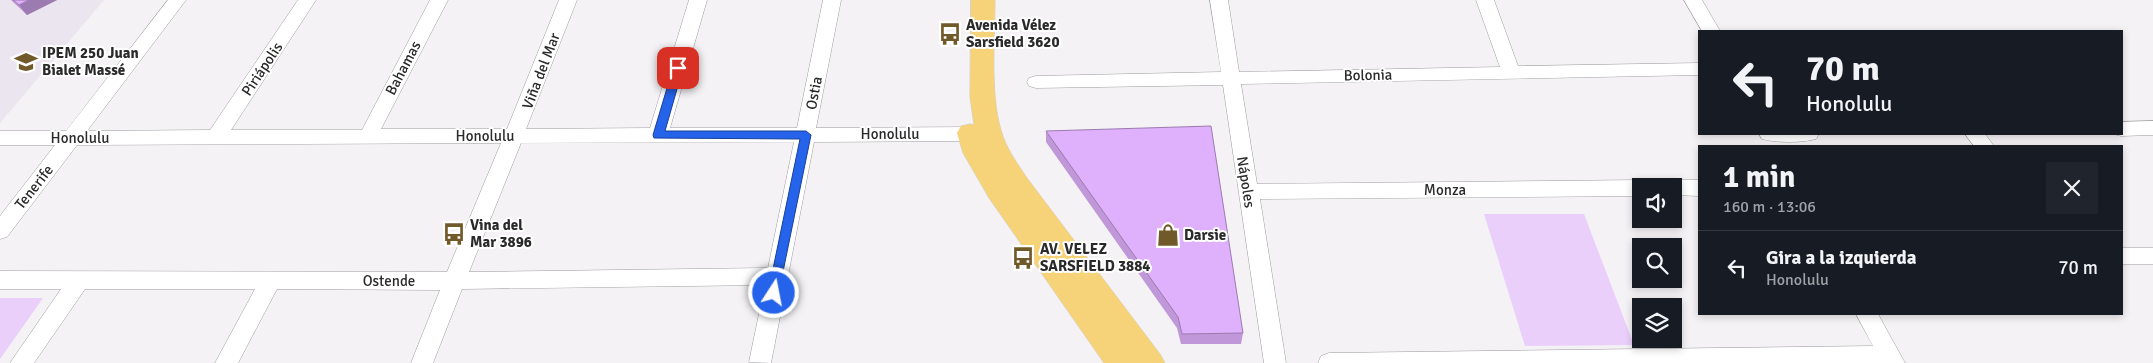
<!DOCTYPE html>
<html lang="es">
<head>
<meta charset="utf-8">
<style>
	:root { --surface:#171b24; --page:#20242c; --text:#f1f3f6; --muted:#9ea1a6; --line:#363941 }
	body { margin:0; font-family:Signika,sans-serif; background:var(--page); color:var(--text); height:100vh; display:flex; flex-direction:column; font-size:19px; white-space:nowrap }
	* { box-sizing:border-box; margin:0 }
	p { font-size:16px; color:var(--muted) }
	.icon { flex:none; width:28px; height:28px; fill:none; stroke:currentColor; stroke-width:2; stroke-linecap:round; stroke-linejoin:round }
	.map { position:relative; flex:1; overflow:hidden }
	.panel { position:absolute; left:1698px; top:145px; width:425px; height:170px; display:flex; flex-direction:column; background:var(--surface); border-radius:0px; box-shadow:0 2px 8px #0003 }
	.panel>* { flex:none }
	.top-card { position:absolute; left:1698px; top:30px; width:425px; height:105px; border-radius:0px; box-shadow:0 2px 8px #0003; background:#171b24; color:var(--text); overflow:hidden }
	.buttons { position:absolute; left:1632px; top:178px; display:grid; gap:10px }
	.buttons a { display:grid; place-items:center; width:50px; height:50px; border-radius:0px; background:var(--surface); box-shadow:0 2px 8px #0003; font-size:25px }
	.pin { position:absolute; display:grid; place-items:center; width:42px; height:42px; color:#fff; margin:-21px; border-radius:10px; box-shadow:0 2px 8px #0006 }
	.me { position:absolute; width:55px; margin:-28px; rotate:11deg; stroke-linejoin:round; filter:drop-shadow(0 0 4px #0008) }
	.turn { display:flex; align-items:center; gap:18px; height:105px; padding:0 25px; font-size:22px }
	.turn .icon { width:65px; height:65px; stroke-width:2.5 }
	.turn b { display:block; font-size:35px; line-height:42px }
	.round { display:grid; place-items:center; flex:none; width:52px; height:52px; border-radius:0px; background:var(--page) }
	.headline { display:flex; align-items:center; justify-content:space-between; height:85px; padding:0 25px }
	h1 { font-size:30px; font-weight:700; line-height:38px }
	ul { padding:0; list-style:none }
	li { display:flex; align-items:center; gap:15px; height:75px; padding:0 25px; border-top:1px solid var(--line) }
	li div { flex:1 }
	li b { display:block; font-size:19px }
	li em { font-style:normal }
	.map>svg:first-child { display:block }
	.built { fill:#ebe5ef }
	.green { fill:#eacffb }
	.lines { fill:none; stroke-linecap:round; stroke-linejoin:round }
	.minor-casing { stroke:#9e9c9f; stroke-width:1 }
	.primary-casing { stroke:#d0d0d0; stroke-width:1 }
	.minor { fill:#fff; fill-rule:evenodd }
	.primary { fill:#f6d379; fill-rule:evenodd }
	.wall { fill:#c097d8 }
	.shaded-wall { fill:#9c7bb0 }
	.building { fill:#dfb0fb; stroke:#9c7bb0 }
	.route { fill:#2563eb; stroke:#184099 }
	.labels { text-anchor:middle; dominant-baseline:central; stroke-width:4; stroke-linejoin:round; paint-order:stroke }
	.poi-label { font-size:15px; font-weight:bold; fill:#2a2a2b; stroke:#fff; text-anchor:start }
	.street-label { font-size:15px; fill:#2a2a2b; stroke:#fff }
</style>
</head>
<body>
<div class="map">
<svg width="2153" height="363" viewBox="0 0 2153 363">
	<rect width="100%" height="100%" fill="#f4f2f5"/>
	<path class="built" d="M 0,0 L 104,0 L 0,123 Z"/>
	<g class="green">
		<path d="M 1484,214 L 1584,214 L 1634,345 L 1525,346 Z"/>
		<path d="M 0,298 L 43,298 L 0,359 Z"/>
	</g>
	<g class="lines">
		<defs>
			<g id="minor">
				<path d="M 168,0 L 186,0 L 87,131 L 210,130 L 298,0 L 316,0 L 231,130 L 362,130 L 430,0 L 448,0 L 381,129 L 507,129 L 559,0 L 577,0 L 526,129 L 650,128 L 689,0 L 707,0 L 670,128 L 797,128 L 823,0 L 841,0 L 816,128 L 971,127 L 978,129 L 981,134 L 978,139 L 971,141 L 814,142 L 771,363 L 749,362 L 765,285 L 462,289 L 433,363 L 411,363 L 440,290 L 277,289 L 238,363 L 215,363 L 255,289 L 85,289 L 34,363 L 10,363 L 61,289 L 0,289 L 0,271 L 447,272 L 501,143 L 77,145 L 7,237 L 0,239 L 0,216 L 55,145 L 0,145 L 0,131 L 66,131 ZM 794,142 L 768,268 L 469,272 L 521,143 Z"/>
				<path d="M 1210,0 L 1228,0 L 1239,72 L 1500,67 L 1476,0 L 1494,0 L 1518,66 L 1699,63 L 1699,75 L 1241,84 L 1257,184 L 1641,180 L 1648,183 L 1650,186 L 1641,186 L 1641,196 L 1260,199 L 1286,363 L 1264,363 L 1223,85 L 1036,88 L 1029,86 L 1027,82 L 1029,78 L 1036,76 L 1221,72 Z"/>
				<path d="M 1684,0 L 1702,0 L 1720,31 L 1702,31 Z"/>
				<path d="M 2153,121 L 2153,135 L 2121,136 L 2114,134 L 2121,134 L 2121,122 Z"/>
				<path d="M 1759,134 L 1819,134 L 1816,139 C 1801,143 1777,143 1762,139 Z"/>
				<path d="M 1965,134 L 1985,134 L 1994,146 L 1974,146 Z"/>
				<path d="M 1674,180 L 1699,180 L 1699,196 L 1674,195 L 1674,186 L 1665,186 L 1667,183 Z"/>
				<rect x="2121" y="248" width="32" height="16"/>
				<path d="M 1856,314 L 1878,314 L 1905,363 L 1318,363 L 1321,356 L 1329,353 L 1873,346 Z"/>
			</g>
			<path id="primary" d="M 971,0 L 995,0 C 995,39 990,93 1001,130 C 1006,148 1017,163 1027,178 L 1160,354 L 1165,363 L 1104,363 L 989,198 L 963,153 L 957,133 L 961,126 L 970,124 L 974,125 L 970,97 Z"/>
		</defs>
		<use href="#minor" class="minor-casing"/>
		<use href="#primary" class="primary-casing"/>
		<use href="#minor" class="minor"/>
		<use href="#primary" class="primary"/>
	</g>
	<g class="wall">
		<path d="M 11,0 L 57,0 L 27,15 Z"/>
		<path d="M 1046,131 L 1243,333 L 1241,344 L 1181,344 L 1177,328 L 1046,142 Z"/>
	</g>
	<path class="shaded-wall" d="M 29,0 L 57,0 L 27,15 L 19,5 Z"/>
	<g class="building">
		<path d="M 13,0 L 29,0 L 19,5 Z"/>
		<path d="M 1211,126 L 1243,333 L 1182,334 L 1178,317 L 1046,131 Z"/>
	</g>
	<path class="route" d="M 678,64 L 683,68 L 665,131 L 806,131 L 811,135 L 778,296 L 770,296 L 768,293 L 800,139 L 654,138 L 653,135 L 673,68 Z"/>
	<defs>
		<symbol id="bus-bare" viewBox="-9 -9 18 18"><path d="M-5-6H5V4H4V6H2V4H-2V6H-4V4H-5ZM-3.5-4V0h7V-4ZM-3.5 1.2v1.5H-2V1.2ZM2 1.2v1.5H3.5V1.2Z" fill="#715a2a" stroke="#fff" stroke-width="2.5" paint-order="stroke"/></symbol>
		<symbol id="school-bare" viewBox="-9 -9 18 18"><path d="M0-5L7-2L0 1L-7-2ZM-4 1L0 2.5L4 1V4Q0 6-4 4Z" fill="#715a2a" stroke="#fff" stroke-width="2.5" paint-order="stroke"/></symbol>
		<symbol id="shop-bare" viewBox="-9 -9 18 18"><path d="M-5-2.5h2.3a2.7 3.5 0 0 1 5.4 0H5L5.5 6h-11ZM-1.5-2.5h3a1.5 2.3 0 0 0-3 0Z" fill="#715a2a" stroke="#fff" stroke-width="2.5" paint-order="stroke"/></symbol>
	</defs>
	<g fill-rule="evenodd">
		<use href="#bus-bare" x="934" y="18" width="32" height="32"/>
		<use href="#school-bare" x="10" y="46" width="32" height="32"/>
		<use href="#bus-bare" x="438" y="218" width="32" height="32"/>
		<use href="#shop-bare" x="1152" y="219" width="32" height="32"/>
		<use href="#bus-bare" x="1007" y="242" width="32" height="32"/>
	</g>
	<g class="labels">
		<g class="poi-label">
			<text x="966" y="25">Avenida Vélez<tspan x="966" dy="17">Sarsfield 3620</tspan></text>
			<text x="42" y="53">IPEM 250 Juan<tspan x="42" dy="17">Bialet Massé</tspan></text>
			<text x="470" y="225">Vina del<tspan x="470" dy="17">Mar 3896</tspan></text>
			<text x="1184" y="235">Darsie</text>
			<text x="1040" y="249">AV. VELEZ<tspan x="1040" dy="17">SARSFIELD 3884</tspan></text>
		</g>
		<g class="street-label">
			<text transform="translate(403 68) rotate(-62)">Bahamas</text>
			<text transform="translate(262 69) rotate(-56)">Piriápolis</text>
			<text transform="translate(541 71) rotate(-69)">Viña del Mar</text>
			<text transform="translate(1368 75) rotate(-1)">Bolonia</text>
			<text transform="translate(814 93) rotate(-79)">Ostia</text>
			<text x="890" y="134">Honolulu</text>
			<text x="485" y="136">Honolulu</text>
			<text x="80" y="138">Honolulu</text>
			<text transform="translate(1246 182) rotate(81)">Nápoles</text>
			<text transform="translate(34 187) rotate(-52)">Tenerife</text>
			<text x="1445" y="190">Monza</text>
			<text x="389" y="281">Ostende</text>
		</g>
	</g>
</svg>
<div class="buttons">
<a><svg class="icon" aria-label="sound" viewBox="0 0 24 24"><path d="M4 9h4l5-4v14l-5-4H4zM17 9q2 3 0 6"/></svg></a>
<a><svg class="icon" aria-label="search" viewBox="0 0 24 24"><circle cx="10" cy="10" r="6"/><path d="M15 15l6 6"/></svg></a>
<a><svg class="icon" aria-label="layers" viewBox="0 0 24 24"><path d="M12 4l9 5-9 5-9-5zM3 14l9 5 9-5"/></svg></a>
</div>
<div class="pin" style="left:678px;top:68px;background:#d93025"><svg class="icon" aria-label="arrive" viewBox="0 0 24 24"><path d="M6 21V4h12l-3 4 3 4H6"/></svg></div>
<svg class="me" style="left:774px;top:293px" viewBox="-20 -20 40 40"><circle r="17" fill="#2563eb" stroke="#fff" stroke-width="3"/><path d="M0-11L8 9 0 5-8 9z" fill="#fff"/></svg>
<div class="top-card">
<div class="turn"><svg class="icon" aria-label="left" viewBox="0 0 24 24"><path d="M17 20v-9H6M10 6l-5 5 5 5"/></svg><div><b>70 m</b>Honolulu</div></div>
</div>
<section class="panel">
<div class="headline"><div><h1>1 min</h1><p>160 m · 13:06</p></div><a class="round"><svg class="icon" aria-label="close" viewBox="0 0 24 24"><path d="M6 6l12 12M18 6L6 18"/></svg></a></div>
<ul>
<li><svg class="icon" aria-label="left" viewBox="0 0 24 24"><path d="M17 20v-9H6M10 6l-5 5 5 5"/></svg><div><b>Gira a la izquierda</b><p>Honolulu</p></div><em>70 m</em></li>
</ul>
</section>
</div>
</body>
</html>
